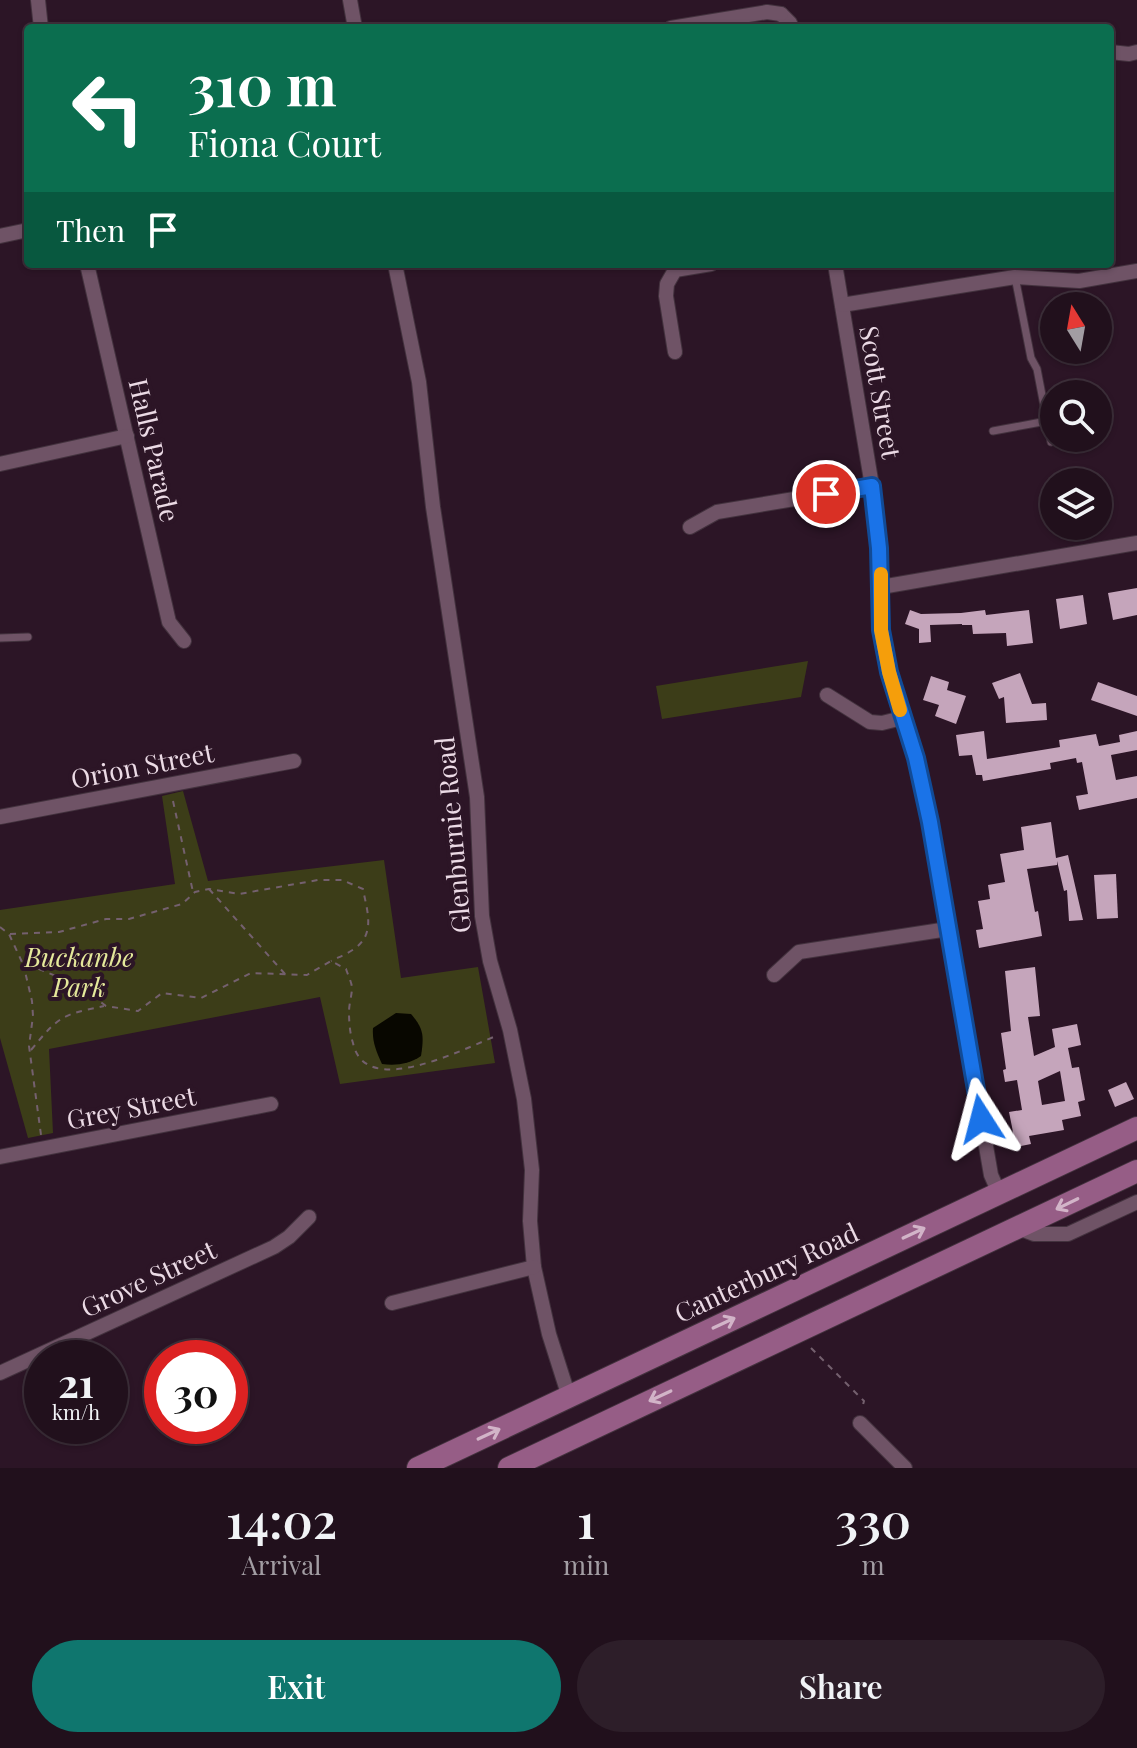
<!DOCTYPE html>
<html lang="en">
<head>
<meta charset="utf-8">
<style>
	:root { --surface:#21101c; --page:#2d1e29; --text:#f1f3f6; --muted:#a29da3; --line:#3e303b; --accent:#0f766e }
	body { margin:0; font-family:"Playfair Display",serif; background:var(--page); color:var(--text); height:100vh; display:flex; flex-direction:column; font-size:30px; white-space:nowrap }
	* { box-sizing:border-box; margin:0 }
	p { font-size:26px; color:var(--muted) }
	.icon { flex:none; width:44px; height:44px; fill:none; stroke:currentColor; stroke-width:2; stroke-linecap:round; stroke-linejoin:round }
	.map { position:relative; height:1468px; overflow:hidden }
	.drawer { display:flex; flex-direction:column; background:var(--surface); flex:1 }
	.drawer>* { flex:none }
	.banner { position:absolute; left:24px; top:24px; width:1090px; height:244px; border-radius:8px; box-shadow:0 2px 6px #0004,0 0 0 2px var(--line); background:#0b6e4f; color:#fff; overflow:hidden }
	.needle { width:52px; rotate:349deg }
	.controls { position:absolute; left:1040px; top:292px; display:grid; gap:16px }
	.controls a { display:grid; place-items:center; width:72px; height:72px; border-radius:50%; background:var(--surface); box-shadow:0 2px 6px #0004,0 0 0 2px var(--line); font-size:40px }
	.speed { position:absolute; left:24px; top:1340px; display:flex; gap:16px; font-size:40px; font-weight:700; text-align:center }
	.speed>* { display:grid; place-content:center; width:104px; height:104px; border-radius:50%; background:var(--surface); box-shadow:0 2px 6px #0004,0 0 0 2px var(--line); line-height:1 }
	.speed small { font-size:20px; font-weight:400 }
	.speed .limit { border:12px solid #d22; background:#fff; color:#111 }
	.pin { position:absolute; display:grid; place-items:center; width:68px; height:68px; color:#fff; margin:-34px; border:4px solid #fff; border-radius:50%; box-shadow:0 2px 8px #0007 }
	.me { position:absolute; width:88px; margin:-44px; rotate:351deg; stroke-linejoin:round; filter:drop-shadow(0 0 6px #0008) }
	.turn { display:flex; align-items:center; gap:28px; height:168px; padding:0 32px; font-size:36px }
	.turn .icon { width:104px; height:104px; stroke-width:2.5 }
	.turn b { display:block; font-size:56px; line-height:68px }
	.then { display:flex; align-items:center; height:76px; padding:0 32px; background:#0003; gap:16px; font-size:30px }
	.eta { display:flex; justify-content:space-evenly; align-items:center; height:136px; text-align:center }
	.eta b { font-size:48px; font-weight:600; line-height:56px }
	.primary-button { display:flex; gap:16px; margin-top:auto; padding:16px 32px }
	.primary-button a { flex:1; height:92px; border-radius:48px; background:var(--accent); color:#fff; font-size:32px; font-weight:600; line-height:92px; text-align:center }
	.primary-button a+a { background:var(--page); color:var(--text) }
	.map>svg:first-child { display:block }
	.green { fill:#3c3d18 }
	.water { fill:#080700 }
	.building { fill:#c5a5bb; fill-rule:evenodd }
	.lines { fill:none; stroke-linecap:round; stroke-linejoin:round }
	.service-casing { stroke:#43323e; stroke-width:9 }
	.minor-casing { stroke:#43323e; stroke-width:16 }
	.primary-casing { stroke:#43323e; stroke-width:24 }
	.path { stroke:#74606e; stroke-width:2; stroke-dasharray:6 6; stroke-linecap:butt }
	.service { stroke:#6f5366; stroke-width:7 }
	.minor { stroke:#6f5366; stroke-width:14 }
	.primary { stroke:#965d86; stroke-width:22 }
	.oneway { stroke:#d2b4c8 }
	.route-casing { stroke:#114b97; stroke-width:20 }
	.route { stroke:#1a73e8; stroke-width:14 }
	.slow { stroke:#f59e0b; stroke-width:14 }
	.labels { text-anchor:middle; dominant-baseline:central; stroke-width:8; stroke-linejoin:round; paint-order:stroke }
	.street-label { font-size:26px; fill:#ebdae5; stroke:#2c1526 }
	.park-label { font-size:26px; font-style:italic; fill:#e5e99b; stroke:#2c1526 }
</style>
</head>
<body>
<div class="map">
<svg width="1137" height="1468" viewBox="0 0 1137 1468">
	<rect width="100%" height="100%" fill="#2c1526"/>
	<g class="green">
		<path d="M 808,661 L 801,697 L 662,719 L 656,686 Z"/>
		<path d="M 183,791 L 208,881 L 384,860 L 401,978 L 478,967 L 495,1063 L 340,1084 L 320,997 L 49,1049 L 53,1133 L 28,1138 L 0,1038 L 0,910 L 175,884 L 162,796 Z"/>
	</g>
	<path class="water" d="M 396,1013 L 411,1014 C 424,1029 424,1036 421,1056 C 409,1064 396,1066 382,1064 C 376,1051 372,1041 373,1028 Z"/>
	<g class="building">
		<path d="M 1137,588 L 1137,615 L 1113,620 L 1108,593 Z"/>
		<path d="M 1083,595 L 1087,624 L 1060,629 L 1056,599 Z"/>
		<path d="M 910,610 L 921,614 L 961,613 L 985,610 L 986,615 L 1029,610 L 1033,643 L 1007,646 L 1006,633 L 973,634 L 972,625 L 962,625 L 962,624 L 930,625 L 931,642 L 919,643 L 919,629 L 905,624 Z"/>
		<path d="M 1020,673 L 1032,704 L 1046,703 L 1047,720 L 1006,723 L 1004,697 L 999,699 L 992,683 Z"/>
		<path d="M 931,676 L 949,682 L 947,690 L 966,696 L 956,724 L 935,716 L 939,705 L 923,700 Z"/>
		<path d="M 1098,682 L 1137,696 L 1137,716 L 1091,700 Z"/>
		<path d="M 984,731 L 987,759 L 1060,747 L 1059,740 L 1096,734 L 1099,746 L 1120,742 L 1119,735 L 1137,731 L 1137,750 L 1111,755 L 1116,780 L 1137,776 L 1137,798 L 1079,810 L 1076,796 L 1088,794 L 1082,762 L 1077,763 L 1076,758 L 1050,763 L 1051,769 L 983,781 L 982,775 L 976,775 L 972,755 L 959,756 L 956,735 Z"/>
		<path d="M 1051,822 L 1056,858 L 1068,855 L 1083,920 L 1069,921 L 1067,890 L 1064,891 L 1057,861 L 1057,865 L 1027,869 L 1035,912 L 1038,911 L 1042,936 L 979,948 L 976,930 L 983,929 L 978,901 L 990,899 L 988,885 L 1005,882 L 1000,854 L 1024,850 L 1021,827 Z"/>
		<path d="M 1116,874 L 1118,918 L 1097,919 L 1094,875 Z"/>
		<path d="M 1035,967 L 1040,1016 L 1028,1017 L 1034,1056 L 1055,1047 L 1052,1029 L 1077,1024 L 1081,1045 L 1068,1048 L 1072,1068 L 1079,1067 L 1085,1100 L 1078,1102 L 1081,1116 L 1062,1120 L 1064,1130 L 1029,1136 L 1031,1144 L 1016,1147 L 1009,1112 L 1022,1110 L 1017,1080 L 1005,1082 L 1003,1070 L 1006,1069 L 1001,1033 L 1011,1031 L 1005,971 ZM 1060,1071 L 1065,1101 L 1042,1105 L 1038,1081 Z"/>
		<path d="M 1126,1082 L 1134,1099 L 1115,1107 L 1108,1090 Z"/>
	</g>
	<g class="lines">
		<defs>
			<g id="service">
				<path d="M 1015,277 L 1031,358 L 1037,369 L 1051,442"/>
				<path d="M 993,431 L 1047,421"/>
				<path d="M 0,638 L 28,637"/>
			</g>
			<g id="minor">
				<path d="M 38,0 L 41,28"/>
				<path d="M 350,0 L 355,28"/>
				<path d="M 781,14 L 790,23 L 792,28"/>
				<path d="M 671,28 L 767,12 L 781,14"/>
				<path d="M 1110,52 L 1129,54 L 1137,52"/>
				<path d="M 0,236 L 28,230"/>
				<path d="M 87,264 L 169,622 L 184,641"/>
				<path d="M 395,264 L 419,382 L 433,507 L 477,797 L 482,916 L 490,961 L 510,1030 L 524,1099 L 532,1170 L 530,1221 L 534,1267 L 549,1334 L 569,1397"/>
				<path d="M 835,264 L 872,486 L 879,548 L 881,630 L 889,672 L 916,758 L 930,822 L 991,1175 L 999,1193"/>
				<path d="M 842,305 L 1015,277 L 1079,281 L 1137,271"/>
				<path d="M 675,352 L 666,296 L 667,284 L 675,270 L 711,264"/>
				<path d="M 0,464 L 127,436"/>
				<path d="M 690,527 L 717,512 L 872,486"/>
				<path d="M 881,587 L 1137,543"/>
				<path d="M 827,695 L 870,722 L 882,723 L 902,718"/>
				<path d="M 0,817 L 294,761"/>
				<path d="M 774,975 L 799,952 L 948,929"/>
				<path d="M 0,1157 L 271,1104"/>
				<path d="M 1018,1228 L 1034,1234 L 1068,1234 L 1137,1202"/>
				<path d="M 392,1303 L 534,1267"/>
				<path d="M 0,1373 L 274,1247 L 289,1237 L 309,1217"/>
				<path d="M 860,1423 L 905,1468"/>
			</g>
			<g id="primary">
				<path d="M 418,1468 L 1137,1128"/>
				<path d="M 509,1468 L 1137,1171"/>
			</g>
		</defs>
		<use href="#service" class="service-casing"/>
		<use href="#minor" class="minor-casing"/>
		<use href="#primary" class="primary-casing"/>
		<g class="path">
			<path d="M 173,801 L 193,892"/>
			<path d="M 209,889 L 285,974"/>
			<path d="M 0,927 L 9,934 L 22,962 L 80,986 L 106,1006 L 138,1011 L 162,993 L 201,998 L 251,973 L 307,975 L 331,961 L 346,969 C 348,975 351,981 352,987 C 352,995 349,1004 349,1012 C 349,1022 350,1034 353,1043 C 365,1100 463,1049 496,1036"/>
			<path d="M 10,934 L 59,932 L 106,919 L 129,919 L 182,904 L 195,892 L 209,889 L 239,894 L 318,880 L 342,880 L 363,889 C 367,911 376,934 354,949 C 347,954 339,957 331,961"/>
			<path d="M 23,963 L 32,1001 L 33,1016 L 29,1046 L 41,1135"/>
			<path d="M 31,1050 C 59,1016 61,1015 104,1006"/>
			<path d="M 811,1348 L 864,1401 L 862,1408"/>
		</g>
		<use href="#service" class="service"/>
		<use href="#minor" class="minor"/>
		<use href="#primary" class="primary"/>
	</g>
	<defs><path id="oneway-shaft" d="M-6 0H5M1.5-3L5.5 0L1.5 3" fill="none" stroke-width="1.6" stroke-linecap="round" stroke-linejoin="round" transform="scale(2)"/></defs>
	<g class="oneway">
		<use href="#oneway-shaft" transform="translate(1067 1204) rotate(154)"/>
		<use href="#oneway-shaft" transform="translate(914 1233) rotate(-25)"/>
		<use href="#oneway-shaft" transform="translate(724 1323) rotate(-25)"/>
		<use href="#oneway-shaft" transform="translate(660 1396) rotate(155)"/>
		<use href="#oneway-shaft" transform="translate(489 1434) rotate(-25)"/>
	</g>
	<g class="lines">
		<defs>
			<path id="route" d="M 826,494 L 872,486 L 879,548 L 881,630 L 889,672 L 916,758 L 930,822 L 981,1119"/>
		</defs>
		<use href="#route" class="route-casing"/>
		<use href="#route" class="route"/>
		<path class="slow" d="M 881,574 L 881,630 L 889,672 L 900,710"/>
	</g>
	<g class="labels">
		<g class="street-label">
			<text transform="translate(881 392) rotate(80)">Scott Street</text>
			<text transform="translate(155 450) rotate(77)">Halls Parade</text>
			<text transform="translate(142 765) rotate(-11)">Orion Street</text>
			<text transform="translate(452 835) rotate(-95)">Glenburnie Road</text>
			<text transform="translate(131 1107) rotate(-11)">Grey Street</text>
			<text transform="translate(766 1272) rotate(-25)">Canterbury Road</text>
			<text transform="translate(148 1278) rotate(-25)">Grove Street</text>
		</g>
		<g class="park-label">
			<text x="79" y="956">Buckanbe<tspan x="79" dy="30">Park</tspan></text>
		</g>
	</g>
</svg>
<div class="controls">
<a><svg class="needle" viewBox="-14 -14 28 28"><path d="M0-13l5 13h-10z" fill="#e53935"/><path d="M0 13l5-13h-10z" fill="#a29da3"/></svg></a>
<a><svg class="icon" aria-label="search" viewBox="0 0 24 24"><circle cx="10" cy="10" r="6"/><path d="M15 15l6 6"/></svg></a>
<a><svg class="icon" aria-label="layers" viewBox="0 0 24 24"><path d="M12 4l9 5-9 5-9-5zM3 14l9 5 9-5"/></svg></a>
</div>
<div class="speed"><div>21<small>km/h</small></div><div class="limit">30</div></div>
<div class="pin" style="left:826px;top:494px;background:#d93025"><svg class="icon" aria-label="arrive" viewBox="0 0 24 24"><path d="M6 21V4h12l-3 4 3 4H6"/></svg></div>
<svg class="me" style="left:981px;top:1119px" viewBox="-20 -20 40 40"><path d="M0-17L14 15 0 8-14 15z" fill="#1a73e8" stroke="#fff" stroke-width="4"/></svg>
<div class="banner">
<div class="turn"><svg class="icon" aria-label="left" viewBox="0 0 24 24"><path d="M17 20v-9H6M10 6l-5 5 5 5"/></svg><div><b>310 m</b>Fiona Court</div></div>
<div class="then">Then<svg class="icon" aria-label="arrive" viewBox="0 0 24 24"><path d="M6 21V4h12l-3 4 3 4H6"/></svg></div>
</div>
</div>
<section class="drawer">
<div class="eta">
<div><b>14:02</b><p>Arrival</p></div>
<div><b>1</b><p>min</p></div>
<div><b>330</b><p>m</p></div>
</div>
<div class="primary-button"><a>Exit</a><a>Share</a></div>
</section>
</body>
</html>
